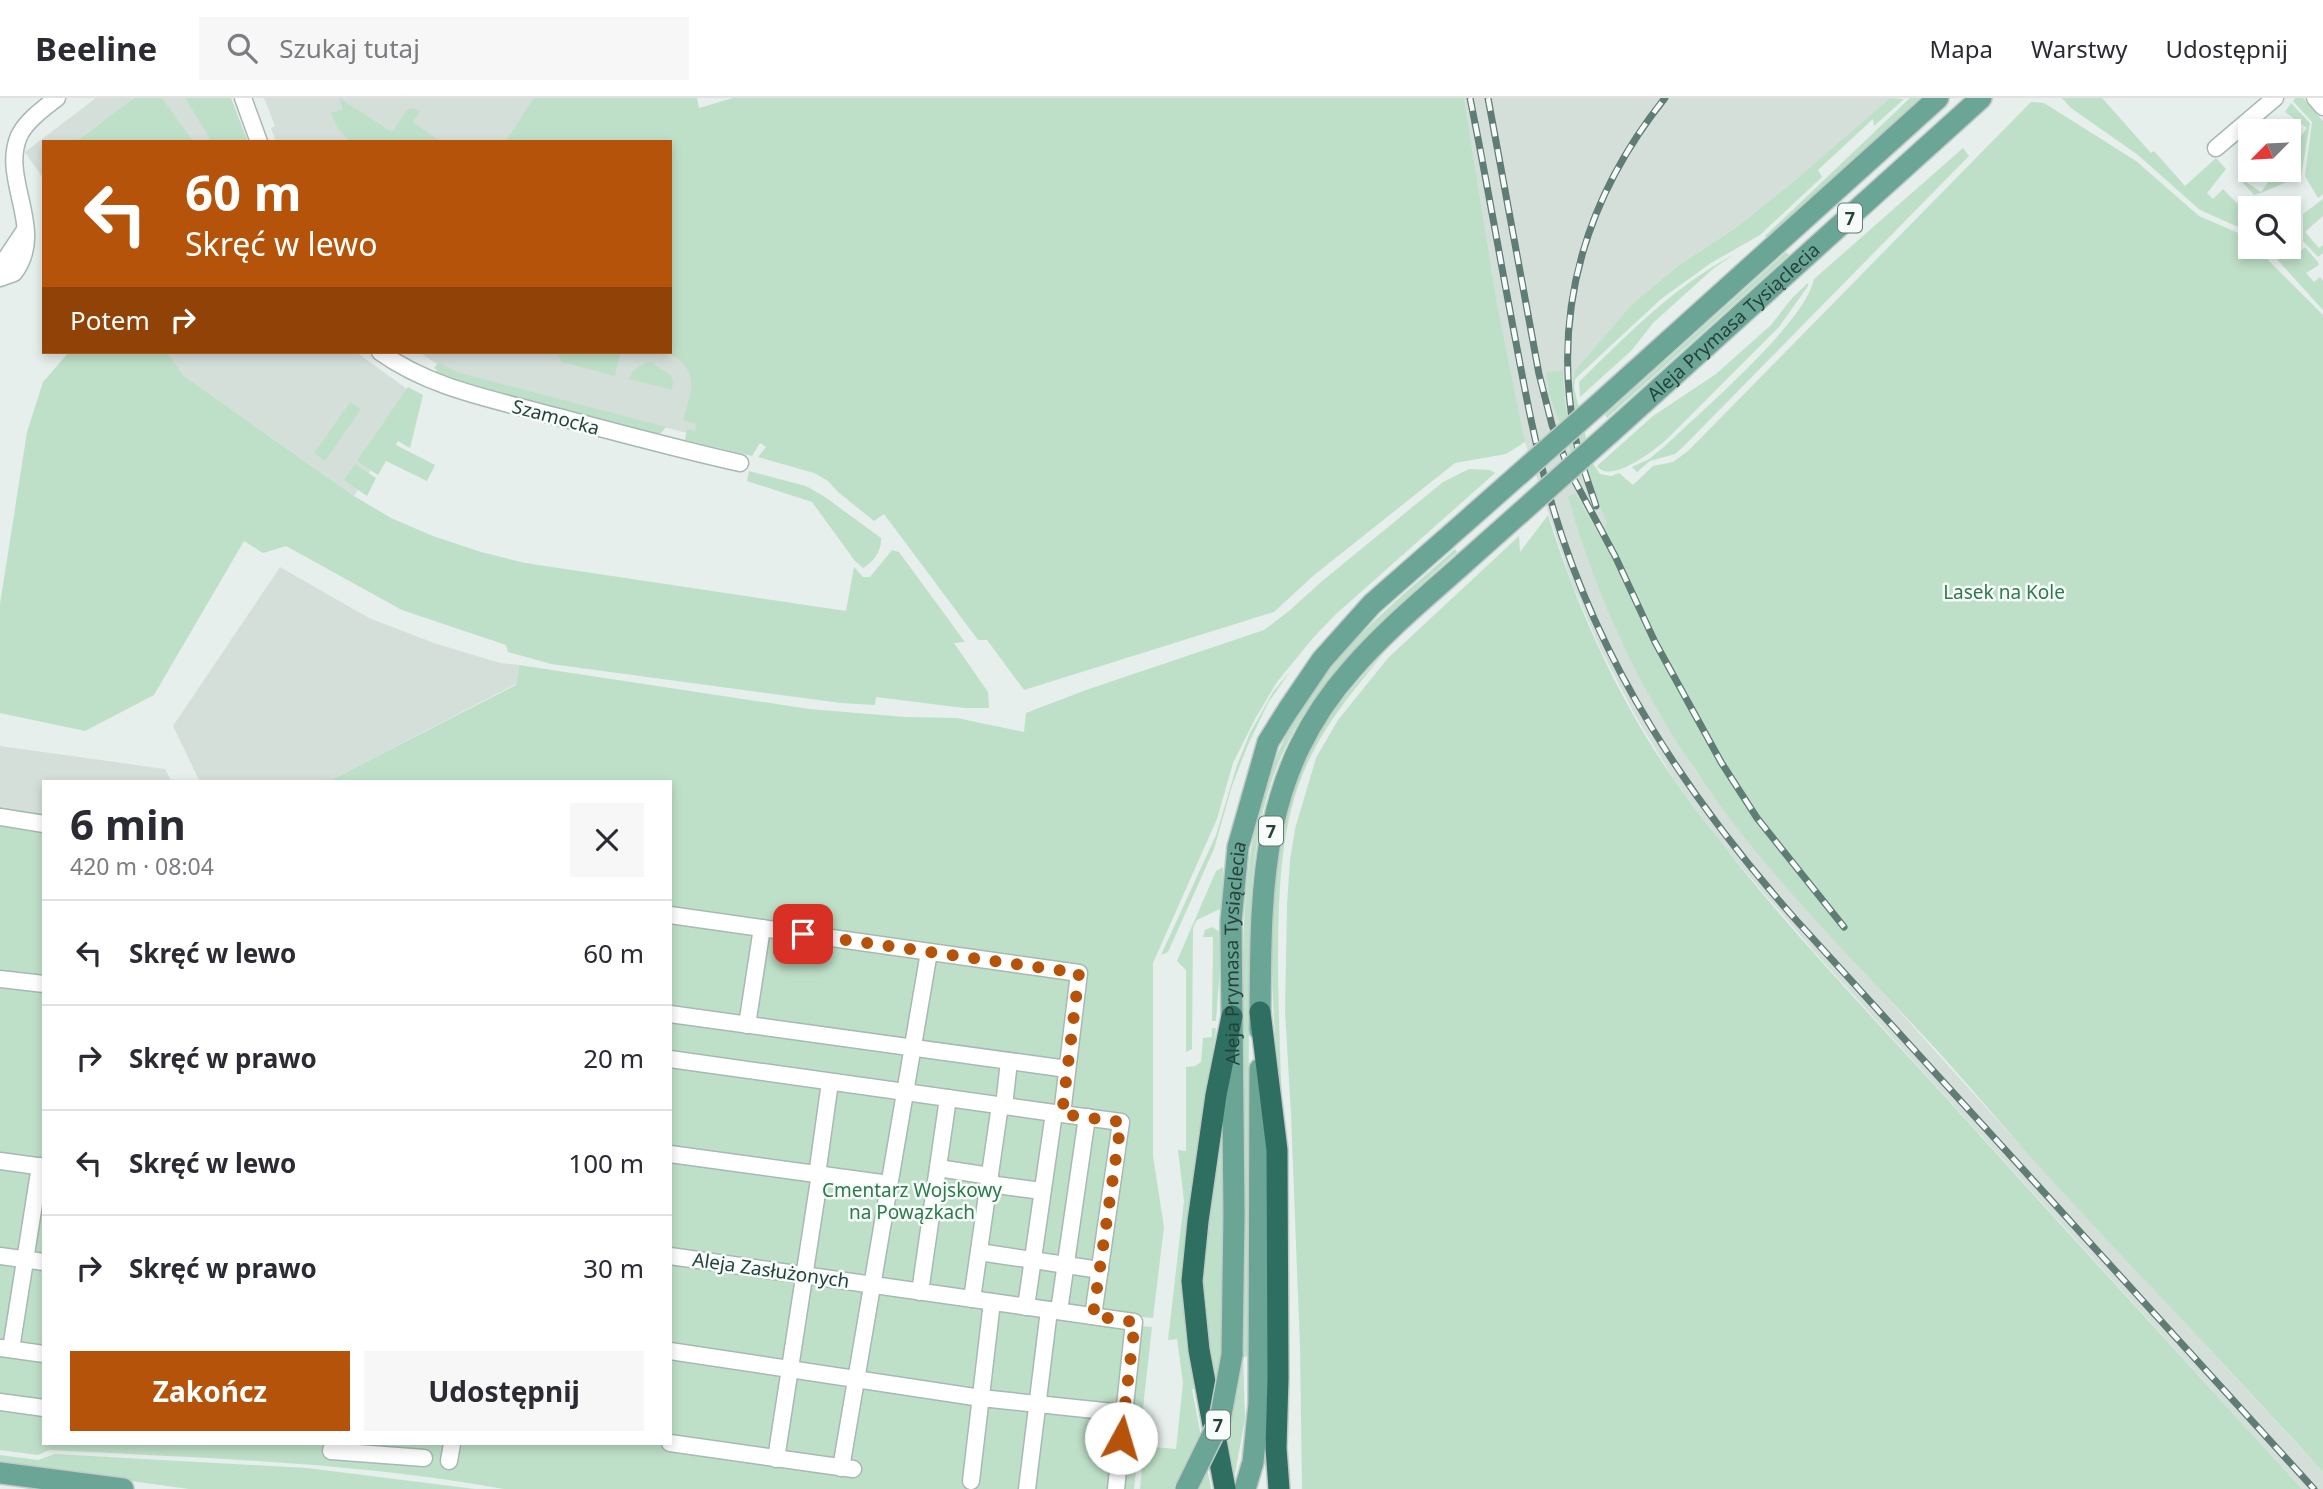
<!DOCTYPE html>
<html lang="pl">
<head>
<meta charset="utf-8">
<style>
	:root { --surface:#fff; --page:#f7f7f7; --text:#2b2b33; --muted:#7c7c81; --line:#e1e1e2; --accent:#b45309 }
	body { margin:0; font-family:"Noto Sans",sans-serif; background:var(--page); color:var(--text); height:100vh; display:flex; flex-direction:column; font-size:26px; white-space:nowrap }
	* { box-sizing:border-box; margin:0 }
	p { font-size:23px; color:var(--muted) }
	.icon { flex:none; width:38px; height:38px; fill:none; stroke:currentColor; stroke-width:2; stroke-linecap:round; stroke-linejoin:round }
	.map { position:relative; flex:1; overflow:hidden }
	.panel { position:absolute; left:42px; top:682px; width:630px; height:665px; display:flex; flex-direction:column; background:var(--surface); border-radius:0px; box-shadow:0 4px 10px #0003 }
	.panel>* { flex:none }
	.guide { position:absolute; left:42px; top:42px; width:630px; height:214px; border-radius:0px; box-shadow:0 4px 10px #0003; background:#b45309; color:#fff; overflow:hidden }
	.needle { width:46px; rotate:246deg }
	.controls { position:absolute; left:2238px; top:21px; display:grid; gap:14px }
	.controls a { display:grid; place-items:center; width:63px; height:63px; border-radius:0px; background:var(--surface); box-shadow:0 4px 10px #0003; font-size:35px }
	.pin { position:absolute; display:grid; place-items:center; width:60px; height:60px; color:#fff; margin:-30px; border-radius:14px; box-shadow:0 4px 10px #0006 }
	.me { position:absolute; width:77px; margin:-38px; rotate:6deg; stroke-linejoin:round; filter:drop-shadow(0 0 5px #0008) }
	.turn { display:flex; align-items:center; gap:24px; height:147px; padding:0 28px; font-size:32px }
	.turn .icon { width:91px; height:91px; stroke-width:2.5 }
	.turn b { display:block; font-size:49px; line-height:60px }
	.then { display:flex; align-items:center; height:66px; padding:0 28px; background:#0003; gap:14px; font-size:26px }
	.round { display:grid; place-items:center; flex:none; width:74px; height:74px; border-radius:0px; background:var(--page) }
	.summary { display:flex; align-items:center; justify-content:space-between; height:119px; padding:0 28px }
	h1 { font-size:42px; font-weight:700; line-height:52px }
	.cta { display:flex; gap:14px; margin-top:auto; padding:14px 28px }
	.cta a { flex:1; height:80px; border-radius:0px; background:var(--accent); color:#fff; font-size:28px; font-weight:700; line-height:80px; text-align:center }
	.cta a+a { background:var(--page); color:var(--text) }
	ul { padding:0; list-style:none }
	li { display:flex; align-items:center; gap:21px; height:105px; padding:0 28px; border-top:2px solid var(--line) }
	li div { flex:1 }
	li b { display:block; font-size:26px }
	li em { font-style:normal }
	header { display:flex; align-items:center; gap:42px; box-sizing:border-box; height:98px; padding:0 35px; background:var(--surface); border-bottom:2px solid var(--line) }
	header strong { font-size:33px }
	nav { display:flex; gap:38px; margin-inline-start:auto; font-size:24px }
	.search { width:490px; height:63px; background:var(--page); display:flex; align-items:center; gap:18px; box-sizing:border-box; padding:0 24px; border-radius:0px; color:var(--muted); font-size:26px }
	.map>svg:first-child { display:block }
	.built { fill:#d4dfda; fill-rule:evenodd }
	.green { fill:#bfe0c8 }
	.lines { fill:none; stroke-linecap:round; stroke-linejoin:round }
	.minor-casing { stroke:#a8b8b2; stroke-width:19 }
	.major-casing { stroke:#c2cac8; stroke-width:24 }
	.highway-casing { stroke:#c2cac8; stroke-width:24 }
	.minor { stroke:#fff; stroke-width:16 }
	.major { stroke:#6aa596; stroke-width:21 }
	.highway { stroke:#2f6f62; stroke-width:21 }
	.rail-casing { stroke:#5f7d75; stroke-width:7 }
	.rail { stroke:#f7fbf9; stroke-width:4.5; stroke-dasharray:13; stroke-linecap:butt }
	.major-bridge-casing { stroke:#c2cac8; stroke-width:24; stroke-linecap:butt }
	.major-bridge { stroke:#6aa596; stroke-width:21 }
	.route { stroke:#b45309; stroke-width:12; stroke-dasharray:0 21.6 }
	.labels { text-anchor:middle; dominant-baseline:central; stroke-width:5; stroke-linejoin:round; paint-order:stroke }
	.shield { fill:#f7fbf9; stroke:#637a73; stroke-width:2 }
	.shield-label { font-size:18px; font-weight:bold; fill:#24423a }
	.street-label { font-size:19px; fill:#24423a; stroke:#f7fbf9 }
	.park-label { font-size:19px; fill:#2d7a4b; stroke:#f7fbf9 }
</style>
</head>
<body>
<header>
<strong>Beeline</strong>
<div class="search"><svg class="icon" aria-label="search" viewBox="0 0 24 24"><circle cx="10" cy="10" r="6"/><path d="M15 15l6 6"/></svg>Szukaj tutaj</div>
<nav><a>Mapa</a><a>Warstwy</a><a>Udostępnij</a></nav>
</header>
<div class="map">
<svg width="2323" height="1391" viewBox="0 0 2323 1391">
	<rect width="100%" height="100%" fill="#e6efeb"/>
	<g class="built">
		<path d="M 96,0 L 226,0 L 243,44 L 44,44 L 44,82 L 25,54 Z"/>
		<path d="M 264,0 L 590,0 L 611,44 L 276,44 L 271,30 L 275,28 Z"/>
		<path d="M 1464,0 L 1890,0 L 1787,89 L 1734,131 L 1679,167 L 1632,206 L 1575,272 L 1572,282 L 1580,346 L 1594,392 L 1611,433 L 1599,438 L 1576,396 L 1573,414 L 1595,480 L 1621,542 L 1656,609 L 1694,671 L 1738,730 L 1785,786 L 2026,1054 L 2323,1374 L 2323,1391 L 2302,1391 L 1817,857 L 1720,744 L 1675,683 L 1636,619 L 1601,552 L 1571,483 L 1525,344 L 1497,205 ZM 1563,273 L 1565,305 L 1580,381 L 1550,299 Z"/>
		<path d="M 167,254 L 356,254 L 407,291 L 377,363 L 354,398 L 184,278 Z"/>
		<path d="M 419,254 L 670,254 L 785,306 L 685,342 L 687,335 L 434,270 L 437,266 Z"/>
		<path d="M 280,469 L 369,520 L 434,545 L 500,565 L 519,567 L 516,586 L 327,684 L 200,684 L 173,628 Z"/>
		<path d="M 0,648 L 165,671 L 172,684 L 44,684 L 44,715 L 0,709 Z"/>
	</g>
	<g class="green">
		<path d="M 134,0 L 162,0 L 192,42 L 76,44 Z"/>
		<path d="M 185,0 L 231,0 L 248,44 L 212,44 Z"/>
		<path d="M 339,0 L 392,34 L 407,12 L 411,10 L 420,13 L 413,24 L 441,44 L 350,44 L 338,31 L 331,15 L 343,11 Z"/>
		<path d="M 534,0 L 697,0 L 699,10 L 733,0 L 1464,0 L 1497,205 L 1525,344 L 1506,356 L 1455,365 L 1313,478 L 1274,514 L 1024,592 L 987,542 L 978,542 L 884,416 L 874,423 L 838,394 L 828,383 L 814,375 L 758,359 L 766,349 L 760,345 L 752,358 L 685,342 L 687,331 L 695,333 L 696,326 L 683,322 C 692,289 701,275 668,254 L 670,254 L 670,44 L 540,42 L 505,44 Z"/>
		<path d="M 1890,0 L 1904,1 L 1874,28 L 1873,21 L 1818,72 L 1822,79 L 1760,137 L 1711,165 L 1661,201 L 1575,281 L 1574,290 L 1592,364 L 1600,376 L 1611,378 L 1619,375 L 1633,387 L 1653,368 L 1673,364 L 1688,353 L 2031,4 L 2044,5 L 2136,63 L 2199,118 L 2243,137 L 2250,145 L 2250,149 L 2255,149 L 2323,217 L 2323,1374 C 2225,1266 2123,1161 2025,1053 C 1998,1022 1971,990 1943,959 C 1858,866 1764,776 1694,670 C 1638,588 1594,494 1568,398 L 1576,396 L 1599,437 L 1607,425 C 1592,389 1563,310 1575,272 L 1632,206 L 1679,167 L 1734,131 L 1787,89 Z"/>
		<path d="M 1910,0 L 1921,0 L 1767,139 L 1765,138 Z"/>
		<path d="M 2062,0 L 2102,0 L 2151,55 L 2154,53 L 2185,88 L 2216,60 L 2226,71 L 2207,95 L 2213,101 L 2223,91 L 2237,105 L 2253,100 L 2262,110 L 2250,110 L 2250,131 L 2236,128 L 2200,112 L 2138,57 L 2071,10 Z"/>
		<path d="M 2295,0 L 2303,0 L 2323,23 L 2323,96 L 2318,100 L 2305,78 L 2312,24 L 2293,3 Z"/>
		<path d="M 2291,5 L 2310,25 L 2301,78 L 2261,95 L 2254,97 L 2237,78 L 2245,69 L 2249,72 L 2243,82 L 2261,94 L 2277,72 L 2289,72 L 2289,55 L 2307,30 L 2285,14 Z"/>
		<path d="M 1963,50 L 1969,58 L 1684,348 L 1675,356 L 1650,363 L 1637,374 L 1632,369 L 1649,361 L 1665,348 C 1700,314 1806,224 1814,181 Z"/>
		<path d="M 2323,101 L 2323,118 L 2305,134 L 2319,150 L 2323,147 L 2323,155 L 2318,159 L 2303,143 L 2303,116 Z"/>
		<path d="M 2289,134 L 2298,142 L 2289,151 L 2295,158 L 2305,149 L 2318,164 L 2319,167 L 2306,175 L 2314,184 L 2320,179 L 2323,183 L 2323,212 L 2275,159 L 2276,149 L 2289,149 Z"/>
		<path d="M 1786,154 L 1789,157 L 1607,320 L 1605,317 Z"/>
		<path d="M 1735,156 L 1714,170 L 1653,225 L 1632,252 L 1580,299 L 1579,284 C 1627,237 1674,188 1735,156 Z"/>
		<path d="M 1808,185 L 1808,188 L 1779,229 L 1667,341 C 1655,352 1610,387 1597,368 L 1653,318 L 1716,276 L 1771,227 L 1792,200 Z"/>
		<path d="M 69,254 L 167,254 L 184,278 L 354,398 L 391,420 L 433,438 L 481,454 L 525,465 L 846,513 L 854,469 L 863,479 L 870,479 L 892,452 L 899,454 L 965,544 L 954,545 L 988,594 L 989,610 L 964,610 L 876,599 L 875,607 L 841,605 L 551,566 L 508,554 L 506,547 L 402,512 L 286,448 L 263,455 L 244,443 L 154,597 L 85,633 L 0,615 L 0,506 L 27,334 L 43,284 Z"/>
		<path d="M 557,254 L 616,254 L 620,256 L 615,278 L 562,264 Z"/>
		<path d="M 647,264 L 655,265 L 654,267 C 667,275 676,276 672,292 L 629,281 L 633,272 Z"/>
		<path d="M 439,265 L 460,275 L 666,329 L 661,335 L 654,337 L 485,294 L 434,277 L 437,272 L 434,270 Z"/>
		<path d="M 1563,273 L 1565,305 L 1583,388 L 1550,299 L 1546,274 Z"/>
		<path d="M 408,289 L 423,297 L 410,350 L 398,343 L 396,347 L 435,367 L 427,383 L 386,363 L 378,377 L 357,363 Z"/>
		<path d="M 350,304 L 361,311 L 325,363 L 314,355 Z"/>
		<path d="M 355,366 L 376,380 L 367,398 L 344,382 Z"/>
		<path d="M 1469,371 L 1490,372 L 1495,375 L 1335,517 L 1313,540 L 1277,584 L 1255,621 L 1233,665 L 1217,721 L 1153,865 L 1153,1058 L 1164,1129 L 1153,1220 L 1142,1219 L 1140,1228 L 1152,1229 L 1134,1391 L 504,1391 C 354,1364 201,1360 49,1352 L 38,1357 L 0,1352 L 0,709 L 44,715 L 44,1346 L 670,1346 L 670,684 L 327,684 L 516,587 L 519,567 L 809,611 L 906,619 L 957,620 L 1024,634 L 1026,615 L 1086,592 L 1264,532 L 1289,513 L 1321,484 L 1443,384 Z"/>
		<path d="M 749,373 L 806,388 L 825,399 L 881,440 C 882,452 874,464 863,470 L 855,463 L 812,404 L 747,383 Z"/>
		<path d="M 1548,417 C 1577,511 1620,605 1677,686 C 1758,799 1855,900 1949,1003 C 2066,1133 2184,1261 2302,1391 L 1302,1391 L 1300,1249 L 1291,1016 L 1285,913 L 1287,807 L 1290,762 L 1295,731 L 1316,660 L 1338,622 L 1388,560 L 1519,438 L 1520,454 Z"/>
		<path d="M 1455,451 L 1457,454 C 1393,513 1326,568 1286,648 C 1244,734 1251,831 1249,924 C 1248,1035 1249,1147 1249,1258 L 1243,1259 L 1245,1321 L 1234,1381 L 1226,1339 L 1230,1329 L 1243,1259 C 1243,1165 1244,1071 1244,977 C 1244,852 1232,728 1298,615 C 1336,550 1399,501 1455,451 Z"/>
		<path d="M 1385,554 C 1358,587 1330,619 1311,658 C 1280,719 1279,789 1278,855 C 1278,916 1281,976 1283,1036 C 1273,906 1251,745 1324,628 C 1341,601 1363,577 1385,554 Z"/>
		<path d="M 1291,572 L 1268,605 L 1247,649 L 1232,688 L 1214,751 L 1168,854 L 1161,857 L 1216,737 L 1237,667 L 1250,635 L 1273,594 Z"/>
		<path d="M 1223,769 L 1222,810 L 1197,822 L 1193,830 L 1192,951 L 1186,954 L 1186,872 L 1177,863 L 1216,773 Z"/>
		<path d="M 1212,829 L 1220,834 L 1221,856 L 1216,923 L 1212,923 L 1213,839 L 1203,839 L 1205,832 Z"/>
		<path d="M 1212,930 L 1216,930 L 1215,939 L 1183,1172 L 1185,1232 L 1194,1291 L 1192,1291 L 1211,1391 L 1140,1391 L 1144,1348 L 1176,1351 L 1183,1285 L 1177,1241 L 1168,1242 L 1184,1103 L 1178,1052 L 1186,1053 L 1186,969 L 1195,968 L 1201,964 L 1203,940 L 1212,939 Z"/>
		<path d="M 1224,1004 L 1221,1257 L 1218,1277 L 1214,1281 L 1206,1232 L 1202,1162 Z"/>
		<path d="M 55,1356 L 307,1370 L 475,1391 L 189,1391 L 0,1365 L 0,1357 L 38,1362 Z"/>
	</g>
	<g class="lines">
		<defs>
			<g id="minor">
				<path d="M 243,0 L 259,44"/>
				<path d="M 2315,0 L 2323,9"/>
				<path d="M 2216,50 L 2275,0"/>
				<path d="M 1,179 L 3,165 L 25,132"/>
				<path d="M 0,180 L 14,175 C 47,132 0,82 19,38 C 26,23 44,10 57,0"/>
				<path d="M 380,254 C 432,291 493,301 554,318 C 616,334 677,351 740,365"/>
				<path d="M 0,719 L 44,726"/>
				<path d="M 670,817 L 1079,875 L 1062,1016 L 1054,1015 L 1026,1209"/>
				<path d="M 0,881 L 44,886"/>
				<path d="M 670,916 L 1067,971"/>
				<path d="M 747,927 L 762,830"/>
				<path d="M 670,961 L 1054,1015"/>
				<path d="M 1004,1008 L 1009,963"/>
				<path d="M 1062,1016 L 1121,1024 L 1093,1218"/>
				<path d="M 670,1056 L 889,1086"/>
				<path d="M 0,1063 L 44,1069"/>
				<path d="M 938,1070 L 990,1078"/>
				<path d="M 989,1086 L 1042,1093"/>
				<path d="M 979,1154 L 1100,1172"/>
				<path d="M 0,1158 L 44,1164"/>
				<path d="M 670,1158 L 1134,1224 L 1116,1391"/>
				<path d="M 920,1194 L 948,1000"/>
				<path d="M 972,1201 L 1000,1007"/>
				<path d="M 1059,1213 L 1087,1019"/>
				<path d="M 1,1250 L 44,1256"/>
				<path d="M 11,1251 L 40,1068"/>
				<path d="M 670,1253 L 981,1300 L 1123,1315"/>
				<path d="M 0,1304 L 44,1310"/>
				<path d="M 670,1345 L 853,1371"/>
				<path d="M 333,1346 L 331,1353 L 424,1360"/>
				<path d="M 776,1361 L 819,1082 L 818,1070 L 830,984"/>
				<path d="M 449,1363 L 452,1346"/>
				<path d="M 841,1370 L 929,854"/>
				<path d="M 971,1383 L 992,1204"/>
				<path d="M 1027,1391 L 1049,1212"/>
			</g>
			<g id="major">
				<path d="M 1600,305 L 1938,0"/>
				<path id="s1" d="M 1610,335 L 1981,0"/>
				<path d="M 1260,932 C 1261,796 1256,679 1352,571 C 1386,532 1426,499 1464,465"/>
				<path id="s2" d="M 1232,1257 L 1234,1116 L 1231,823 L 1238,749 L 1268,644 L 1288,612 L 1322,562 L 1372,506 L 1446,441"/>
				<path d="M 0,1375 L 123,1391"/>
				<path d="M 1245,1391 L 1253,1364 L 1259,1306 L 1260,971"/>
			</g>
			<g id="highway">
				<path d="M 1260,914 L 1277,1052 L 1278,1280 L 1276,1350 L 1279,1391"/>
				<path d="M 1225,1391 L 1199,1252 L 1192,1183 L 1198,1123 L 1216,997 L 1232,918"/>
			</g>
		</defs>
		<use href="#minor" class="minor-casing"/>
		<use href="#major" class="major-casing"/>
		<use href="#highway" class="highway-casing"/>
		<use href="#minor" class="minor"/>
		<use href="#major" class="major"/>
		<use href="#highway" class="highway"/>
		<defs>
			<g id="rail">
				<path d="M 1470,0 C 1486,78 1499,156 1514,234 C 1525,293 1536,353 1553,410 C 1600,568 1688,700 1796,822 L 2314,1391"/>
				<path d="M 1488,0 L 1539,276 L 1552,327 L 1570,374 L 1615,458 L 1655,544 L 1721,664 L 1757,720 L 1844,829"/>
				<path d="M 1596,408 C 1588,383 1578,358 1574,332 C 1552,209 1588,96 1665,0"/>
			</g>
		</defs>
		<use href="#rail" class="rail-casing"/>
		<use href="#rail" class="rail"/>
		<defs>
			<g id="major-bridge">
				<path d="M 1446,441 L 1600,305"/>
				<path d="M 1464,465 L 1610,335"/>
				<path d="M 1186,1391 L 1220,1322 L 1232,1257"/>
			</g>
		</defs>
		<use href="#major-bridge" class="major-bridge-casing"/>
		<use href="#major-bridge" class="major-bridge"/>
	</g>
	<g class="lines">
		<path class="route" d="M 803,836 L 1079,875 L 1062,1016 L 1121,1024 L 1093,1218 L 1135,1224 L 1121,1340"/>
	</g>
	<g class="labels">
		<g class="shield">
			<rect x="1838" y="105.5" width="24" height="29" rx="5"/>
			<rect x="1259" y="718.5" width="24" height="29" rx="5"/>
			<rect x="1206" y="1312.5" width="24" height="29" rx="5"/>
		</g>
		<g class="shield-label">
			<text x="1850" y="120">7</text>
			<text x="1271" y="733">7</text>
			<text x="1218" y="1327">7</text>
		</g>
		<g class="street-label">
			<text stroke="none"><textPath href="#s1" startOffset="166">Aleja Prymasa Tysiąclecia</textPath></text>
			<text transform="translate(556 319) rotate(15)">Szamocka</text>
			<text stroke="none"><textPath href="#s2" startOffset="402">Aleja Prymasa Tysiąclecia</textPath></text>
			<text transform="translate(771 1172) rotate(8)">Aleja Zasłużonych</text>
		</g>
		<g class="park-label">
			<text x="2004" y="494">Lasek na Kole</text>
			<text x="912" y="1092">Cmentarz Wojskowy<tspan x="912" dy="22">na Powązkach</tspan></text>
		</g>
	</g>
</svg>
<div class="controls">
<a><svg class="needle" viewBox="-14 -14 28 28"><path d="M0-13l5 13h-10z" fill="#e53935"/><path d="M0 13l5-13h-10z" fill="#7c7c81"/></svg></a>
<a><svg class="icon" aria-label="search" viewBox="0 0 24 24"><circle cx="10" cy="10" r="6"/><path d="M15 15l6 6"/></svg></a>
</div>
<div class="pin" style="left:803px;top:836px;background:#d93025"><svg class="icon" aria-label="arrive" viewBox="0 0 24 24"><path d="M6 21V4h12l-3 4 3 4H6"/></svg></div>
<svg class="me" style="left:1121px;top:1340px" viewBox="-20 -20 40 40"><circle r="19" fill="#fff"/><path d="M0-13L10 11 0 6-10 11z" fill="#b45309"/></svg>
<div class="guide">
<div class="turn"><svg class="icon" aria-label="left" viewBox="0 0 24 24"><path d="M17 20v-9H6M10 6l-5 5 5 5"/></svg><div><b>60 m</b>Skręć w lewo</div></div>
<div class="then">Potem<svg class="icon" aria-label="right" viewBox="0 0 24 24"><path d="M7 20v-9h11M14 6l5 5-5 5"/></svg></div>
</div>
<section class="panel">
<div class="summary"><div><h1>6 min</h1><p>420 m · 08:04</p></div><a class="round"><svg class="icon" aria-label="close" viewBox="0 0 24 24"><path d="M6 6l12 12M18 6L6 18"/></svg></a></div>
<ul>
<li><svg class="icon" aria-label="left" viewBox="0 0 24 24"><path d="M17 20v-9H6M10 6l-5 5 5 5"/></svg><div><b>Skręć w lewo</b></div><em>60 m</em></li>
<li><svg class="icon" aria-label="right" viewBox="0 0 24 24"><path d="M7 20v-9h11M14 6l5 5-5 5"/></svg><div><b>Skręć w prawo</b></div><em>20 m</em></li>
<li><svg class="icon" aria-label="left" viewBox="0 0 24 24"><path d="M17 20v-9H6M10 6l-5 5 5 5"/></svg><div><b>Skręć w lewo</b></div><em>100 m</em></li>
<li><svg class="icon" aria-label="right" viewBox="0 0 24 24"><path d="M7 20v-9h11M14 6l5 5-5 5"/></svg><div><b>Skręć w prawo</b></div><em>30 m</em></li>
</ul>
<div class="cta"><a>Zakończ</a><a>Udostępnij</a></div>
</section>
</div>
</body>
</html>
